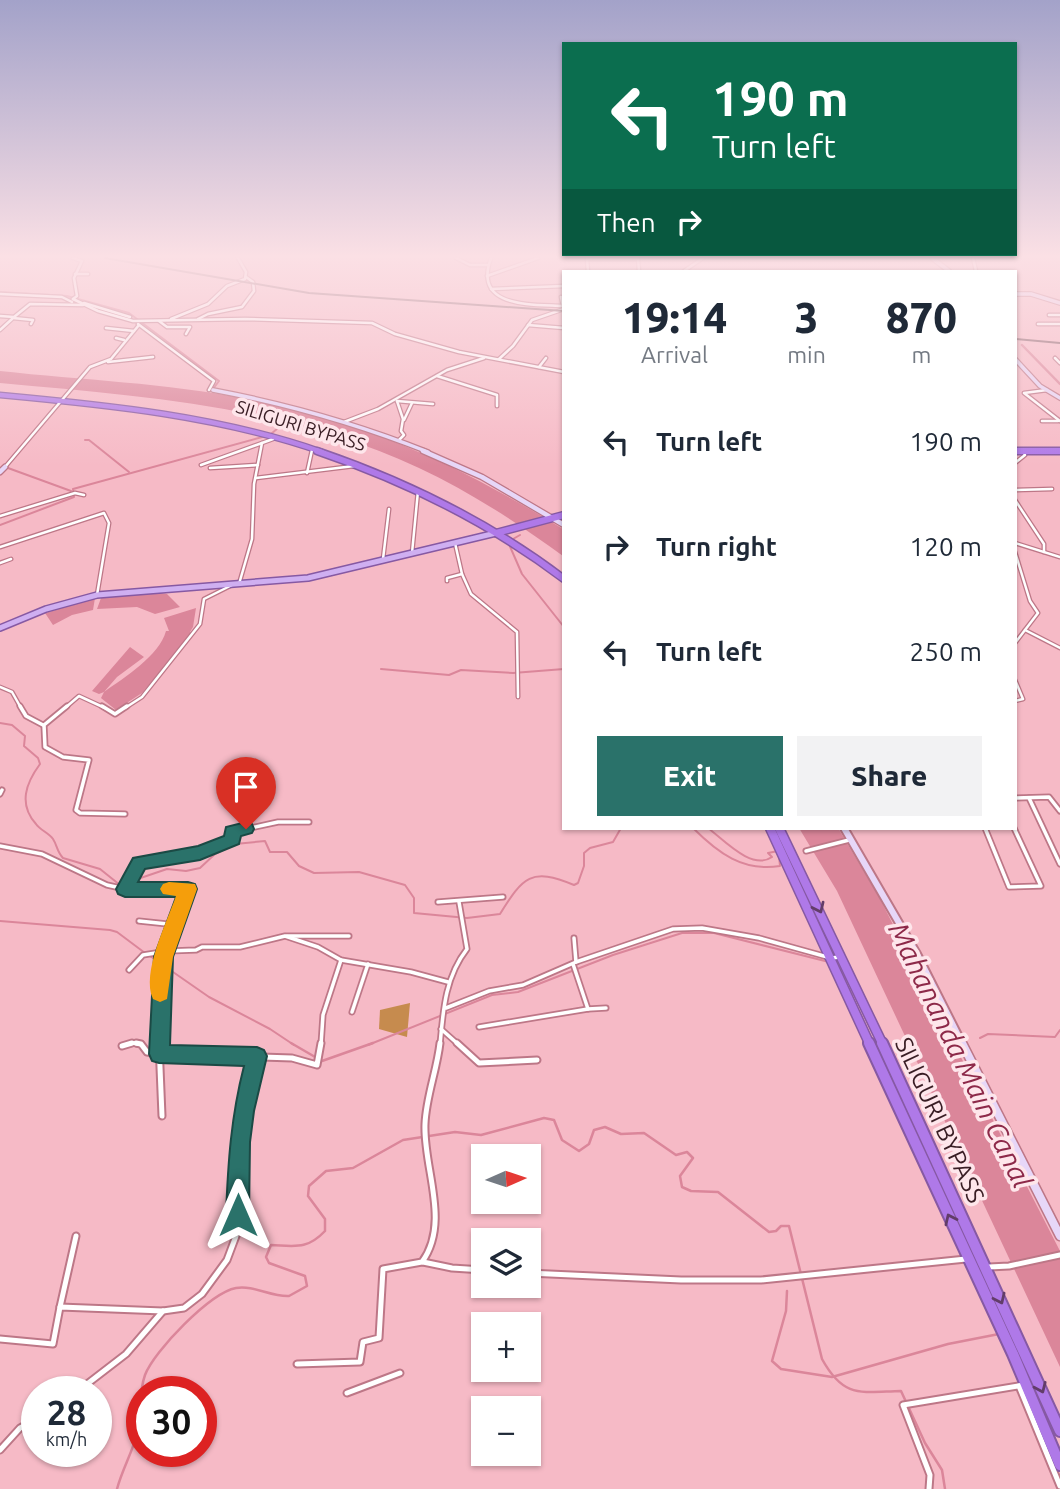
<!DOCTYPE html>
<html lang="en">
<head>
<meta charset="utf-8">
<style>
	:root { --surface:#fff; --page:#f2f2f3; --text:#1f2937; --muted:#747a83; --accent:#2a726a }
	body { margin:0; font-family:Ubuntu,sans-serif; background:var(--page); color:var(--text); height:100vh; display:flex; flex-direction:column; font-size:26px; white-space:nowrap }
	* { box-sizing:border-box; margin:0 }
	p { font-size:23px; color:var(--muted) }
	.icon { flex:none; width:38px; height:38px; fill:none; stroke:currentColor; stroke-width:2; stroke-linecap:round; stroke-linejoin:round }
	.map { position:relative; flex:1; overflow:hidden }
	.side { position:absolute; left:562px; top:270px; width:455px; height:560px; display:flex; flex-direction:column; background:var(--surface); border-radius:0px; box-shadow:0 2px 5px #0004 }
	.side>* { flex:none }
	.banner { position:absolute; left:562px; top:42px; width:455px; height:214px; border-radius:0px; box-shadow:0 2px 5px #0004; background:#0b6e4f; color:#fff; overflow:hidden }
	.needle { width:46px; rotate:87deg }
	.buttons { position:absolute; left:471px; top:1144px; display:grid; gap:14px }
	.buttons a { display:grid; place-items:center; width:70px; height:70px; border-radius:0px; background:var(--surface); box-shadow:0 2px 5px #0004; font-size:35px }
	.speed { position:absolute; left:21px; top:1376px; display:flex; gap:14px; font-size:35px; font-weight:700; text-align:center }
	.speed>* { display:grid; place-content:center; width:91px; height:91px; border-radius:50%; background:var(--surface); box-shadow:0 2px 5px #0004; line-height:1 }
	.speed small { font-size:18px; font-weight:400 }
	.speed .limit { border:10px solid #d22; background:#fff; color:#111 }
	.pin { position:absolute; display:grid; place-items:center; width:60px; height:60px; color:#fff; margin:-72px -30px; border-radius:50% 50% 50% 0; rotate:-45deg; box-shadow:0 0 7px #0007 }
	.pin .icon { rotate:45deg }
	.me { position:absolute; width:77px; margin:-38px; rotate:0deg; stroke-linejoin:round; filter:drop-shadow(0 0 5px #0008) }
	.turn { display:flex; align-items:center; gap:24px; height:147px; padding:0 35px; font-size:32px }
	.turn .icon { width:91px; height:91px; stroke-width:2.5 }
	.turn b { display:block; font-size:49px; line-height:60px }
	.then { display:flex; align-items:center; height:66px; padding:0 35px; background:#0003; gap:14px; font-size:26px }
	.eta { display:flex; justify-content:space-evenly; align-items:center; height:119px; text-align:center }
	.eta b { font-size:42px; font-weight:800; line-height:49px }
	.primary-button { display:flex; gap:14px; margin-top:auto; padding:14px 35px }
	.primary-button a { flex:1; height:80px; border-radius:0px; background:var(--accent); color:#fff; font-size:28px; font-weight:800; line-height:80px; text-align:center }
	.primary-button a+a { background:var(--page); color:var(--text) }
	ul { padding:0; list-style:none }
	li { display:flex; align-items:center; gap:21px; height:105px; padding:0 35px }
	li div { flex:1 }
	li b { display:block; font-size:26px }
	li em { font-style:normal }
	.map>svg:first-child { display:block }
	.forest { fill:#c68b4e }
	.water { fill:#db869a }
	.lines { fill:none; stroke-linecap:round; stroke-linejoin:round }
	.stream-far1 { stroke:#db869a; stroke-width:2 }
	.stream { stroke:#db869a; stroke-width:2.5 }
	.canal { stroke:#db869a; stroke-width:2.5 }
	.street-far2-casing { stroke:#bd7787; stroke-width:5 }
	.street-far1-casing { stroke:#bd7787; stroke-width:7 }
	.street-casing { stroke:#bd7787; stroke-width:9 }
	.secondary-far3-casing { stroke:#bd7787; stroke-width:6 }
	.secondary-far2-casing { stroke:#bd7787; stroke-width:7 }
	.secondary-far1-casing { stroke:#bd7787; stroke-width:10 }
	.secondary-casing { stroke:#bd7787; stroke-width:11 }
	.primary-casing { stroke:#8659a3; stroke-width:8 }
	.highway-far3-casing { stroke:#8659a3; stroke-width:7 }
	.highway-far2-casing { stroke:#8659a3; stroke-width:9 }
	.highway-far1-casing { stroke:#8659a3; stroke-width:11 }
	.highway-casing { stroke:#8659a3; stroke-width:14 }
	.street-far2 { stroke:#fff; stroke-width:2.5 }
	.street-far1 { stroke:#fff; stroke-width:3.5 }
	.street { stroke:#fff; stroke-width:5 }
	.secondary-far3 { stroke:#e7d7f8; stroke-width:3.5 }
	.secondary-far2 { stroke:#e7d7f8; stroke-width:4.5 }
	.secondary-far1 { stroke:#e7d7f8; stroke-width:6 }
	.secondary { stroke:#e7d7f8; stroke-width:8 }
	.primary { stroke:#cfaff1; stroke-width:5 }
	.highway-far3 { stroke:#af79e8; stroke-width:4.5 }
	.highway-far2 { stroke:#af79e8; stroke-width:6 }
	.highway-far1 { stroke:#af79e8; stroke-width:8 }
	.highway { stroke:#af79e8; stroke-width:10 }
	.rail { stroke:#815962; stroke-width:2 }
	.oneway { stroke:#623d69 }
	.route { fill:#2a726a; stroke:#1b4a45; stroke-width:2 }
	.slow { fill:#f59e0b }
	.labels { text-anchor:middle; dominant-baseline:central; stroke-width:7; stroke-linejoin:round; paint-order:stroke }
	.far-street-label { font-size:18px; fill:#391d24; stroke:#fee6eb }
	.near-street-label { font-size:24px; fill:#391d24; stroke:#fee6eb }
	.near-water-label { font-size:28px; font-style:italic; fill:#8d2949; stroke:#fee6eb }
</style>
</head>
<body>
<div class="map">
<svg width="1060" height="1489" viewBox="0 0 1060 1489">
	<rect width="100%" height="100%" fill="#f6bac6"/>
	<path class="forest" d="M 410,1003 L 407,1037 L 379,1029 L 380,1010 Z"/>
	<g class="water">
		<path d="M 0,371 C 82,380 166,383 247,399 C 366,421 462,467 563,529 L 563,556 C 518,523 470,492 419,468 C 287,406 142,396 0,383 Z"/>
		<path d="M 154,592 L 167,594 L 180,607 L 155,614 L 137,607 L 97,609 L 101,598 Z"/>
		<path d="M 95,598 L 93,610 L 72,615 L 53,625 L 45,613 Z"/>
		<path d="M 196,608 L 193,627 L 190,632 L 192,634 L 142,693 L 116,710 L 101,698 L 104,692 L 99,694 L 92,691 L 130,647 L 144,657 L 117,677 L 104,692 C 125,677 159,656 166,631 L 169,631 L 164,618 Z"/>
		<path d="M 799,828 L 838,828 L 879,897 L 1060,1251 L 1060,1367 L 837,891 Z"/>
	</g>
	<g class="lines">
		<g class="stream-far1">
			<path d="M 851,271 L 895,271"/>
			<path d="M 0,292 L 67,296 L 129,313 L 219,381 L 213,389"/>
			<path d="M 271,434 L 278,428"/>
			<path d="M 85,440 L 89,440 L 129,472"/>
			<path d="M 8,468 L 71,491"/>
			<path d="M 0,525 L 74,497 L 73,489 L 266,436"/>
			<path d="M 513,539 L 520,535"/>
			<path d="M 508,542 L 522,574 L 564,627"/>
			<path d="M 381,669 L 449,675 L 461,670 L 513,673 L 564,669"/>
			<path d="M 0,723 L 12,725 L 25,736 L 24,746 L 38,758 L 40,764 C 26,783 18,804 36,824 C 40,830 49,833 53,839 C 57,845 57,852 63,858 L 100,869 L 120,885 L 167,869 L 186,871 L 200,868 L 215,854 L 235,844 L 265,841 L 270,852 L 287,852 L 299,866 L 314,873 L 359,872 L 405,885 L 414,898 L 414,913 L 467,918 L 500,914 C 523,877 531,867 574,885 L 578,883 L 584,866 L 584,853 L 590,848 L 613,842 L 621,828"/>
			<path d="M 693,828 C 718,853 743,872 780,866 L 779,856"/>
			<path d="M 708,828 C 724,840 752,871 772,857 L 768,853 L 778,851"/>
			<path d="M 0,921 L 110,930 L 117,932 L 145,953"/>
			<path d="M 150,956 L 209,997 L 270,1029 L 294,1045"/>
			<path d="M 980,1038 L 988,1034 L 1055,1037 L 1060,1030"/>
			<path d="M 368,1045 L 492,995 L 518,992 L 613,955 L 682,933 L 714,933 L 829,962"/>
		</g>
		<g class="stream">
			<path d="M 291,1043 L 322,1061 L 373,1043"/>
			<path d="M 787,1291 L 786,1311 L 772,1361 L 781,1369 L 832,1377 L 948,1344 L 999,1334"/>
			<path d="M 117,1489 C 122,1470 132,1453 137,1434 C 142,1415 138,1394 145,1375 C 154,1351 210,1293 236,1288 C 254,1285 271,1297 289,1296 L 307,1286 L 305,1276 L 269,1263 L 266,1257 L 271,1245 C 295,1246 307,1250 325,1231 L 325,1219 L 308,1196 L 309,1186 L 326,1171 L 353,1168 L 403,1140 L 455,1132 L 481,1135 L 544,1118 L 554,1120 L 562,1140 L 579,1151 L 589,1144 L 594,1130 L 605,1127 L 621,1134 L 644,1133 L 676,1155 L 687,1152 L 693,1158 L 680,1176 L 682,1187 L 691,1191 L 718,1192 L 769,1232 L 776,1231 L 781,1226 L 789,1226 L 822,1359 C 844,1399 861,1392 901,1391 L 925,1443 L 942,1470 L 945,1489"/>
		</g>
		<path class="canal" d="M 1022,345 L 1060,384"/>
		<defs>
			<g id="street-far2">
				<path d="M 73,258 L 82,261 L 74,278 L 77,296 L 73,299"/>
				<path d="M 456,258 L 470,265 L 487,265"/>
				<path d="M 491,258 C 472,309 533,304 564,306"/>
				<path d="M 973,258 L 976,271"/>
				<path d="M 588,271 L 587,259 L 638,259 L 639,271"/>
				<path d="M 684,271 L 703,258"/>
				<path d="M 75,274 L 88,274"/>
				<path d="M 487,276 L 538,258"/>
				<path d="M 491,289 L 564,286"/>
				<path d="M 0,294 L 62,297 L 72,302"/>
				<path d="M 561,297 L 563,306"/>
				<path d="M 73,299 L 98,311 L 133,321 L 245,319 L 372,323 L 395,334 L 459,352 L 564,372"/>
				<path d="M 84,303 L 130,317"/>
				<path d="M 1049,315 L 1060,315"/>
				<path d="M 0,316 L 14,317 L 30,304 L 83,305"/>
				<path d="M 13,318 L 33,320 L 31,324"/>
				<path d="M 171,319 L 208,304 L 227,286 L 245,279 L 246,272 L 238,258"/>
				<path d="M 198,319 L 208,314 L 242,307 L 254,291 L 253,282 L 246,277"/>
				<path d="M 159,321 L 167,327 L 190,327 L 186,334"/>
				<path d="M 138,324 L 214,381 L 209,390"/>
				<path d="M 1038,324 L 1060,324"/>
				<path d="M 528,325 L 564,328"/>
				<path d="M 106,328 L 134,331"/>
				<path d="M 0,330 L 12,319"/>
				<path d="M 116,338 L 124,340"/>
				<path d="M 1055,358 L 1060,363"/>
				<path d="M 499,359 L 513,346 L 532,320 L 564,309"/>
				<path d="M 108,362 L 153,357"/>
				<path d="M 539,367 L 546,358"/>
				<path d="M 437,376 L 497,395 L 497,406"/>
				<path d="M 1047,390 L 1024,393 L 1060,421"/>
				<path d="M 397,401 L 403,419 L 401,431 L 404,435 L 399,440"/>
				<path d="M 397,401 L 433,404"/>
				<path d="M 404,420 L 412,403"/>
				<path d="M 1042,421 L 1058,421"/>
				<path d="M 344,422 L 378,409 L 447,370 L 484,358"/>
				<path d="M 1015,463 L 1025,455 L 1023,451"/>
				<path d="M 201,465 L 262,443"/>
				<path d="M 5,467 L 90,367 L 111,359 L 139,325"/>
				<path d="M 210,468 L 258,465"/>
				<path d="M 307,473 L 312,450"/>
				<path d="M 256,478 L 354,466"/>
				<path d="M 1015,490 L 1052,489"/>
				<path d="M 1015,500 L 1044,544 L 1044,552"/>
				<path d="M 0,516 L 75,493 L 84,495"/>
				<path d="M 455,543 L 462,574 L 471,594 L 517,632 L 518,697"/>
				<path d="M 1015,543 L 1060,557"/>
				<path d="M 0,547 L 104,513 L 109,523 L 97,595"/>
				<path d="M 1015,552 L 1030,601 L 1038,613 L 1015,643"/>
				<path d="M 412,553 L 418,491"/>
				<path d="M 383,559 L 389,509"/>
				<path d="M 0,563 L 11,559"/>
				<path d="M 447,581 L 447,578 L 462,574"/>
				<path d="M 239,584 L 252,539 L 254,484 L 262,443 L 273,439"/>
				<path d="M 1025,630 L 1060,648"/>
				<path d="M 1015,680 L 1023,699 L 1015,701"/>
				<path d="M 0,687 L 12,692 L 21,708"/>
				<path d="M 65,708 L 79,696 L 105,708"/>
				<path d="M 125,708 L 142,697 L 200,624 L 204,599 L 232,585"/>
			</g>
			<g id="street-far1">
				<path d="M 20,706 L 26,716 L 43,725"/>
				<path d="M 67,706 L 44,725 L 45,747 L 63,757 L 89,760 L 76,810 L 80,813 L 125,814"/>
				<path d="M 102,706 L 115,714 L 127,706"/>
				<path d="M 0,794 L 2,790"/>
				<path d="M 1015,798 L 1049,797 L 1060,811"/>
				<path d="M 1029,798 L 1060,864"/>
				<path d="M 985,828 L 1009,887 L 1041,886 L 1014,828"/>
				<path d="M 0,846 L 42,854 L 107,885 L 125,889 L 188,889 L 168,951 L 196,950 L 202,947 L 240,947 L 285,936 L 318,947 L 341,960 L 411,972 L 448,982"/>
				<path d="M 806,851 L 849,840 L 849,837"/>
				<path d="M 125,889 L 139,863 L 184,857 L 233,839 L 232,832 L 278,822 L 309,822"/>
				<path d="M 438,902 L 503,897"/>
				<path d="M 139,921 L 177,925"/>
				<path d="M 287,936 L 349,936"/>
				<path d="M 574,938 L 576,962"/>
				<path d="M 573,964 L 588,1009 L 606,1008"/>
				<path d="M 129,970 L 143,955 L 168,951"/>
				<path d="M 446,1008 L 489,991 L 523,985 L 576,962 L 673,929 L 702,928 L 759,938 L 831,958 L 840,957"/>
				<path d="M 352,1012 L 368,964"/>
				<path d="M 479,1027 L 588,1009"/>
				<path d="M 441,1029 L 459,1045"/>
				<path d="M 125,1045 L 133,1043 L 142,1045"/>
				<path d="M 159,1045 L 160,982 L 168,951"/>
				<path d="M 321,1045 L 323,1015 L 341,960"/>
				<path d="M 440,1045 C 443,1011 445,977 467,949 L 459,902"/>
			</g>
			<g id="street">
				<path d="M 136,1043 L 141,1044 L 147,1052 L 159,1054 L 292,1058 L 317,1065 L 321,1043"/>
				<path d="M 159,1043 L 162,1116"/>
				<path d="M 457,1043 L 479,1063 L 537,1060"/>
				<path d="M 122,1046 L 132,1043"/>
				<path d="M 423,1262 L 452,1268 L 483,1270"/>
				<path d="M 989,1267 L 1009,1266 L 1060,1255"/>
				<path d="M 528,1273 L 681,1280 L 761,1280 L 966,1259"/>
				<path d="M 60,1307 L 76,1236"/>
				<path d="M 0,1339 L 53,1344 L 60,1307 L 163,1311 L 184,1308 L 202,1294 L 227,1260 L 236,1236 L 243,1111 L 257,1056"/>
				<path d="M 297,1364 L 360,1362 L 363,1342 L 379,1338 L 383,1269 L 422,1262 C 451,1222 423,1168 425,1124 C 426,1097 437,1070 440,1043"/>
				<path d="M 1019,1386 L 1060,1486"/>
				<path d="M 78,1391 L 126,1354 L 163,1311"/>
				<path d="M 347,1393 L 400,1373"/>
				<path d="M 0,1450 L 20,1428 L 37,1419"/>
				<path d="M 929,1489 L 930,1475 L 903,1405 L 1024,1385"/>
			</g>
			<g id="secondary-far3">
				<path d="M 932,258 L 949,271"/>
				<path d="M 1015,294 L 1031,294 L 1060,303"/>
				<path d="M 1015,359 L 1040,386 L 1060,398"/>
				<path d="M 213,390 C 287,404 358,424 428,452"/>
			</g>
			<g id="secondary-far2">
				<path d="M 423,451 L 482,477 L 564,525"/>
				<path d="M 0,472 L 5,467"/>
			</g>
			<path id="secondary-far1" d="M 844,828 L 917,954 L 963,1045"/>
			<path id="secondary" d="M 962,1043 L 1060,1236"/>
			<path id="primary" d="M 0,628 L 46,609 L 97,595 L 308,578 L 496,533"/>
			<g id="highway-far3">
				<path d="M 0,395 C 108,405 219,416 322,452"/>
				<path d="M 1015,451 L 1060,451"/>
			</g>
			<g id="highway-far2">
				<path d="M 317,451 C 405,481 489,522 564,579"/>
				<path d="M 1015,451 L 1060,451"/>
				<path d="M 496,533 L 564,515"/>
			</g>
			<g id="highway-far1">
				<path d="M 770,828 L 870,1045"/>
				<path d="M 779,828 L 883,1045"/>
			</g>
			<g id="highway">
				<path d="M 869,1043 L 1013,1354 L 1060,1465"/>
				<path d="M 882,1043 L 1060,1431"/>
			</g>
		</defs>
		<use href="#street-far2" class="street-far2-casing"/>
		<use href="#street-far1" class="street-far1-casing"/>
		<use href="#street" class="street-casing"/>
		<use href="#secondary-far3" class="secondary-far3-casing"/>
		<use href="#secondary-far2" class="secondary-far2-casing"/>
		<use href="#secondary-far1" class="secondary-far1-casing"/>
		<use href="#secondary" class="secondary-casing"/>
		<use href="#primary" class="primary-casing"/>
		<use href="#highway-far3" class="highway-far3-casing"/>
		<use href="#highway-far2" class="highway-far2-casing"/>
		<use href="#highway-far1" class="highway-far1-casing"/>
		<use href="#highway" class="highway-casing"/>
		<use href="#street-far2" class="street-far2"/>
		<use href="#street-far1" class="street-far1"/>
		<use href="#street" class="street"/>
		<use href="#secondary-far3" class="secondary-far3"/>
		<use href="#secondary-far2" class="secondary-far2"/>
		<use href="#secondary-far1" class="secondary-far1"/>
		<use href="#secondary" class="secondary"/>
		<use href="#primary" class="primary"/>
		<use href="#highway-far3" class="highway-far3"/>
		<use href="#highway-far2" class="highway-far2"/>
		<use href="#highway-far1" class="highway-far1"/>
		<use href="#highway" class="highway"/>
		<g class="rail">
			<path d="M 105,258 L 309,293 L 564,311"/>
			<path d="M 1015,339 L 1060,343"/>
		</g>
	</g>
	<defs><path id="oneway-chevron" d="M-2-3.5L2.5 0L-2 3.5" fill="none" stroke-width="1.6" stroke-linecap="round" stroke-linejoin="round" transform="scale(1.75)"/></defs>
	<g class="oneway">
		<use href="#oneway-chevron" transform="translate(819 908) rotate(65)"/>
		<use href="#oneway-chevron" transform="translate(950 1219) rotate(-115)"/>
		<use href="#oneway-chevron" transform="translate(1000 1299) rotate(65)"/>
		<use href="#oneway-chevron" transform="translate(1041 1388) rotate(66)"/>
	</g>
	<linearGradient id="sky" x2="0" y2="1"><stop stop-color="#a3a2c9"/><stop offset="0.55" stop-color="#fbe0e5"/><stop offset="1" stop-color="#fbe0e5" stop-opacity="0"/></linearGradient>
	<rect width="1060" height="466" fill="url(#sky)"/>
	<path class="route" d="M 246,822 L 252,824 L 254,829 L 252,833 L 241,836 L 239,844 L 200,860 L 145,869 L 138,882 L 188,882 L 195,884 L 197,889 L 173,957 L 170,1045 L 257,1047 L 264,1050 L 267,1056 L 254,1111 L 250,1142 L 249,1215 L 246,1223 L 238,1226 L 230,1223 L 226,1215 C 228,1162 231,1117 244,1066 L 159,1063 L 152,1061 L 149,1054 L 154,957 L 176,897 L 125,897 L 118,894 L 116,889 L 133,858 L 198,846 L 224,836 L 226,827 Z"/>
	<path class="slow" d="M 169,882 L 195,884 L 197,889 L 173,957 L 167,999 L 160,1002 L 153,999 C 141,973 167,922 176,896 L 163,894 L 160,889 L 163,884 Z"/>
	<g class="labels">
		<g class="far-street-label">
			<text transform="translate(301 425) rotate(17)">SILIGURI BYPASS</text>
		</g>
		<g class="near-street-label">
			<text transform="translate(940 1120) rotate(65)">SILIGURI BYPASS</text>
		</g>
		<g class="near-water-label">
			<text transform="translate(961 1055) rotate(64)">Mahananda Main Canal</text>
		</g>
	</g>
</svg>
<div class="buttons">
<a><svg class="needle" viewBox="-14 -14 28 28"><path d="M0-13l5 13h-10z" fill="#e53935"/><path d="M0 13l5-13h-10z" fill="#747a83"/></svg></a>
<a><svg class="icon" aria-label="layers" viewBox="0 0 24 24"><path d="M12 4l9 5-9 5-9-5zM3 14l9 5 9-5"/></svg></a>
<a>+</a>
<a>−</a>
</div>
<div class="speed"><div>28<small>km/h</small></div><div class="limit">30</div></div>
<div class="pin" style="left:246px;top:829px;background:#d93025"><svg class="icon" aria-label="arrive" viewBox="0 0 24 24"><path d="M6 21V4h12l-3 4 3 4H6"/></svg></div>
<svg class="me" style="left:238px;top:1215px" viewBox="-20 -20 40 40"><path d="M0-17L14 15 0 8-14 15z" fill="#2a726a" stroke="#fff" stroke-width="4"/></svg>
<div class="banner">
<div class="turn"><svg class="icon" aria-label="left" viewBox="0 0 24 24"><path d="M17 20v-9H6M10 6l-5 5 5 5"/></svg><div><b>190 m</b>Turn left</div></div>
<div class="then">Then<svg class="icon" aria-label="right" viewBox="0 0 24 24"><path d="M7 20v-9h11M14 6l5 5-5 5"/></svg></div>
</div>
<section class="side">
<div class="eta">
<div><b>19:14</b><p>Arrival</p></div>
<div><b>3</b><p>min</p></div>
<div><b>870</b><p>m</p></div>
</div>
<ul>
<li><svg class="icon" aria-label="left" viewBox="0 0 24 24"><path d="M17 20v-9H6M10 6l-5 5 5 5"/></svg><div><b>Turn left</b></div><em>190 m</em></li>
<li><svg class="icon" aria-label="right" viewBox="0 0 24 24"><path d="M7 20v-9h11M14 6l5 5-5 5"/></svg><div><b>Turn right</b></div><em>120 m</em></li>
<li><svg class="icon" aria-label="left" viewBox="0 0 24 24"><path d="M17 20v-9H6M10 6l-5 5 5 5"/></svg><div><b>Turn left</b></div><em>250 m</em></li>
</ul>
<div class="primary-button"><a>Exit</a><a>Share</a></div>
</section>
</div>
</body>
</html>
